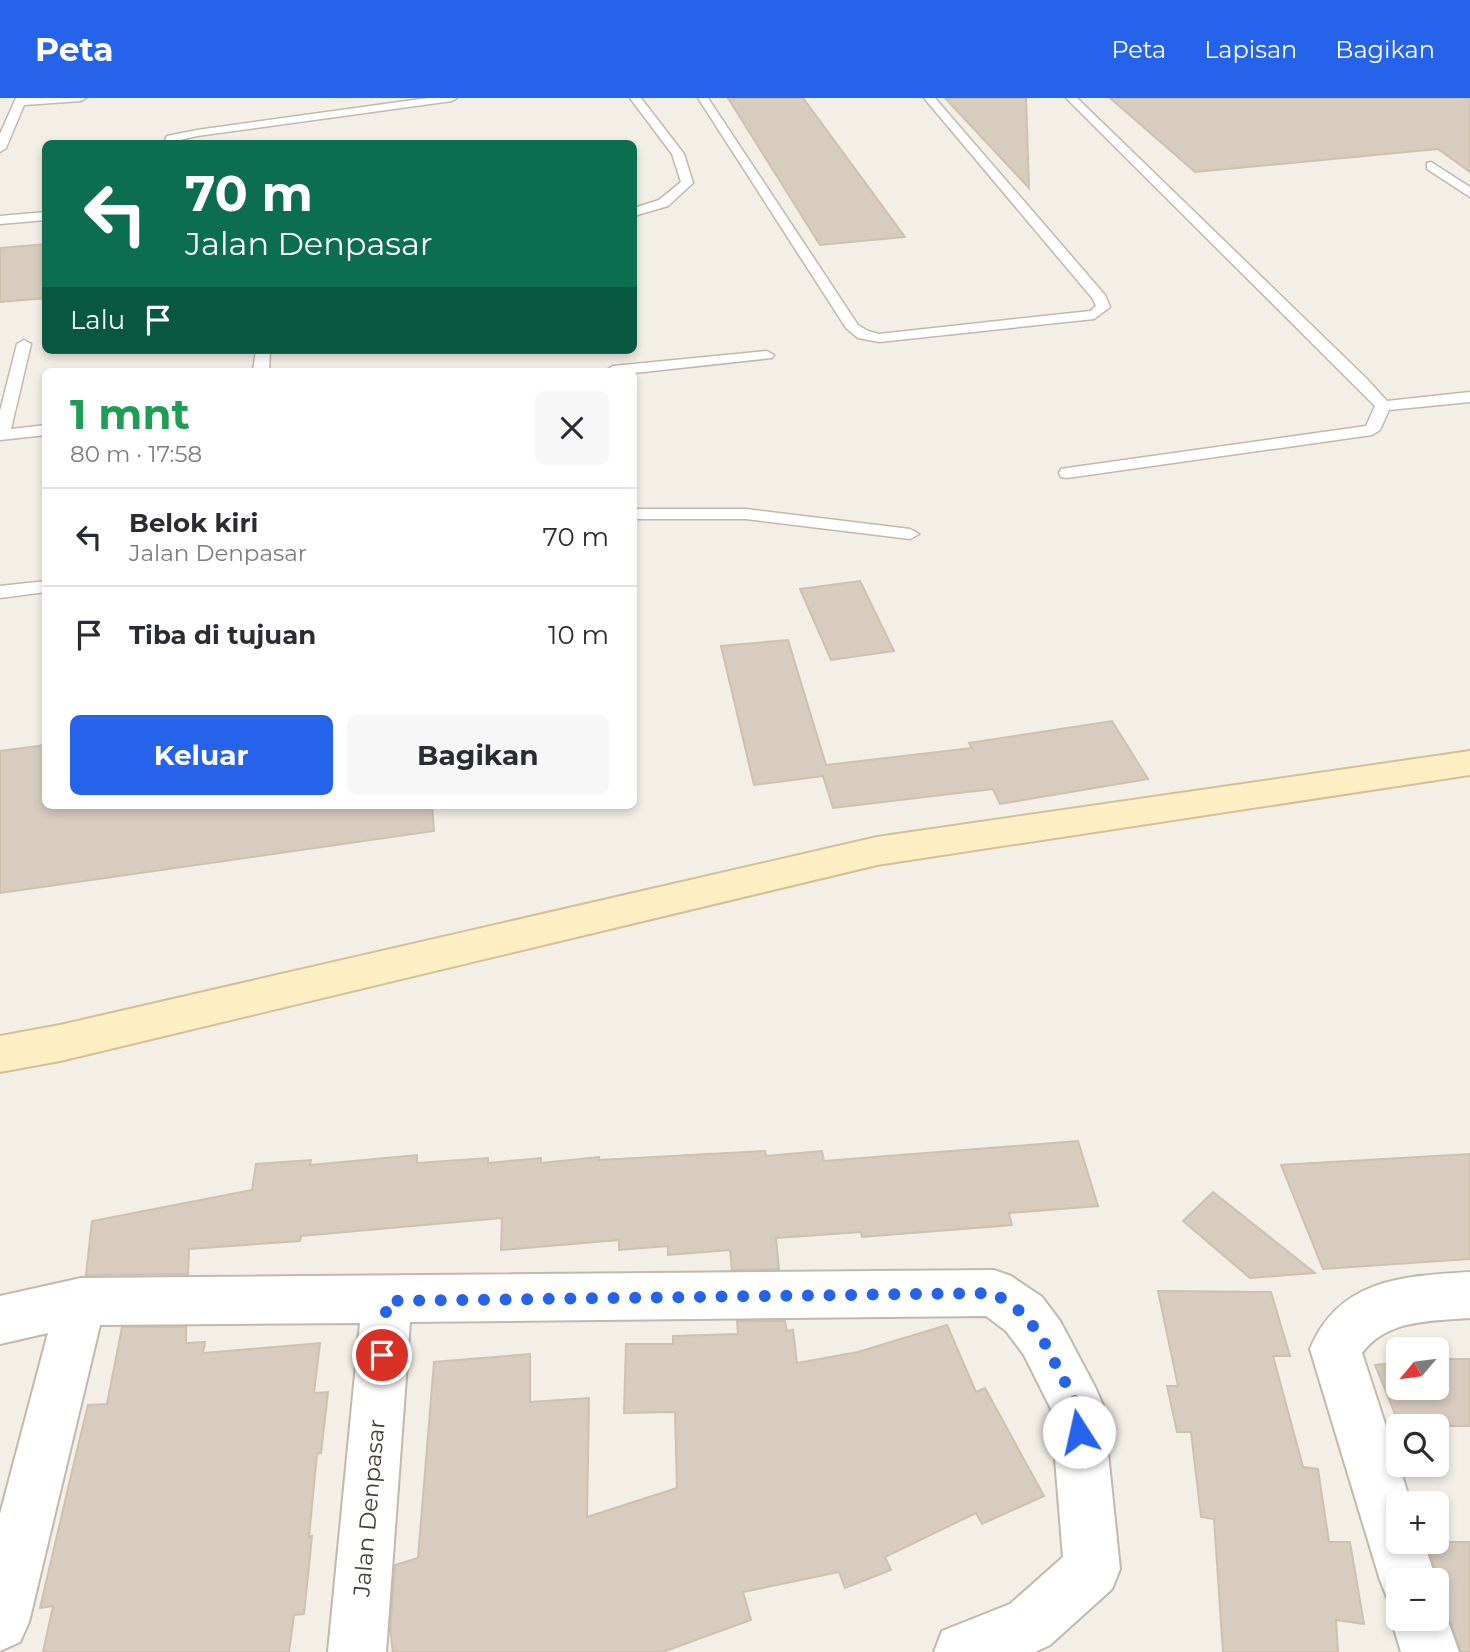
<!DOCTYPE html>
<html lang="id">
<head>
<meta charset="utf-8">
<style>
	:root { --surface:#fff; --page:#f7f7f7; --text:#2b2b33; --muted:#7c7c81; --line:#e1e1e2; --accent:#2563eb }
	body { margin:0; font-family:Montserrat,sans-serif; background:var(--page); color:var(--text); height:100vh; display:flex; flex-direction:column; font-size:26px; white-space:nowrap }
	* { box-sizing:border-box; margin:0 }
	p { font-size:23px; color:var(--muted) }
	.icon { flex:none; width:38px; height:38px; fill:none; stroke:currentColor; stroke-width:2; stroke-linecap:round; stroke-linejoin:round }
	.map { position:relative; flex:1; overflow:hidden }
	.drawer { position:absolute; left:42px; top:270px; width:595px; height:441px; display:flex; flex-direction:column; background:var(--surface); border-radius:10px; box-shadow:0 4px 10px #0003 }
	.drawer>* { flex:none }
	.top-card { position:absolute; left:42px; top:42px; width:595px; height:214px; border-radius:10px; box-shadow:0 4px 10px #0003; background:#0b6e4f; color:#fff; overflow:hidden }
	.needle { width:46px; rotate:241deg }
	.tools { position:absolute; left:1386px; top:1239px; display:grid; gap:14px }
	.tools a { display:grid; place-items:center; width:63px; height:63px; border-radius:10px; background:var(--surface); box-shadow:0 4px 10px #0003; font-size:35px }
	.pin { position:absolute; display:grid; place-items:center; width:60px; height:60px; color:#fff; margin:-30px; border:4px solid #fff; border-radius:50%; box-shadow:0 2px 7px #0007 }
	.me { position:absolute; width:77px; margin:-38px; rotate:350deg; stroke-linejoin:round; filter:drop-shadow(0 0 5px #0008) }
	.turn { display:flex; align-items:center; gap:24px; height:147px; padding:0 28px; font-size:32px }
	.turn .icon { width:91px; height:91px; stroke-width:2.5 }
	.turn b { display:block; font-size:49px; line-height:60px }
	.then { display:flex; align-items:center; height:66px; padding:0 28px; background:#0003; gap:14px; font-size:26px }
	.round { display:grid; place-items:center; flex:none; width:74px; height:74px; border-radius:10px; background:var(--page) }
	.summary { display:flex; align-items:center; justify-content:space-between; height:119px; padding:0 28px }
	h1 { font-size:42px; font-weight:700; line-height:52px; color:#1e9e55 }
	.cta { display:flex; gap:14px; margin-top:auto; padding:14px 28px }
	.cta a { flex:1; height:80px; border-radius:10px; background:var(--accent); color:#fff; font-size:28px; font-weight:700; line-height:80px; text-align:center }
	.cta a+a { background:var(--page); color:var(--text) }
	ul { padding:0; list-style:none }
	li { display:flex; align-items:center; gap:21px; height:98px; padding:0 28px; border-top:2px solid var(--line) }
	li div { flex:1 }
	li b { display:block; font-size:26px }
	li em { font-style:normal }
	header { display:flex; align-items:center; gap:42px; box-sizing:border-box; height:98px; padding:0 35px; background:var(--accent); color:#fff }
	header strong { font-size:33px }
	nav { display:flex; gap:38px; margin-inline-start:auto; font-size:24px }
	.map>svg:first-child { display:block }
	.building { fill:#d7ccbe; stroke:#cfc1ae; stroke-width:2 }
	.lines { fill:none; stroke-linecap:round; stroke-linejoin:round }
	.lane-casing { stroke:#c1b9ab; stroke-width:3 }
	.street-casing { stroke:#c1b9ab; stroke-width:4 }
	.secondary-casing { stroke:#d3c095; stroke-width:4 }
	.lane { fill:#fff; fill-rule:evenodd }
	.street { fill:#fff; fill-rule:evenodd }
	.secondary { fill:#feeec4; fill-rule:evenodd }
	.route { stroke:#2563eb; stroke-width:12; stroke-dasharray:0 21.6 }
	.labels { text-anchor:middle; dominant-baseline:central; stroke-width:7; stroke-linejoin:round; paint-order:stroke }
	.near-street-label { font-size:23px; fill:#453e35; stroke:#fff }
</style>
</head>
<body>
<header>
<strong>Peta</strong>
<nav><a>Peta</a><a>Lapisan</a><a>Bagikan</a></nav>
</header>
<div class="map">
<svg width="1470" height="1554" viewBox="0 0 1470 1554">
	<rect width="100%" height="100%" fill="#f3eee6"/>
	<g class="building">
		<path d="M 728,0 L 803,0 L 905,139 L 820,147 Z"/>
		<path d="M 945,0 L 1026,0 L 1029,90 Z"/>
		<path d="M 1110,0 L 1470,0 L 1470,74 L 1438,51 L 1195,74 Z"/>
		<path d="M 46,146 L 46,200 L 0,204 L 0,150 Z"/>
		<path d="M 860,483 L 894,553 L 831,562 L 800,491 Z"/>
		<path d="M 788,542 L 826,667 L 972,650 L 969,645 L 1112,623 L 1148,681 L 1000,706 L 993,691 L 833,710 L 823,678 L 754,687 L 721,548 Z"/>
		<path d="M 46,647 L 46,707 L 432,707 L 434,733 L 0,795 L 0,653 Z"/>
		<path d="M 1078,1043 L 1098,1108 L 1009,1115 L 1012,1127 L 862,1139 L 861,1134 L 776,1140 L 779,1171 L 732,1172 L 730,1152 L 668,1157 L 668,1148 L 619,1152 L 619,1142 L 501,1152 L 502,1120 L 301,1138 L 300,1143 L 189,1151 L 188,1176 L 86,1177 L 92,1123 L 252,1092 L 256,1066 L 311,1062 L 310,1067 L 417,1057 L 417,1065 L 488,1060 L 488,1065 L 541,1060 L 541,1065 L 599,1059 L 599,1062 L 765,1053 L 766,1058 L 822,1053 L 824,1063 Z"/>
		<path d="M 1470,1056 L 1470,1161 L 1323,1171 L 1281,1067 Z"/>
		<path d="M 1213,1094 L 1315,1175 L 1250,1180 L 1183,1123 Z"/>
		<path d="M 1158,1193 L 1271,1194 L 1290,1258 L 1273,1258 L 1303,1369 L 1318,1371 L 1329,1444 L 1350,1444 L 1364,1526 L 1336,1522 L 1338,1554 L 1223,1554 L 1214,1421 L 1201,1419 L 1191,1334 L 1177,1334 L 1167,1288 L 1178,1288 Z"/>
		<path d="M 737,1223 L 785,1223 L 787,1233 L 793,1232 L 797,1265 L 858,1254 L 947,1227 L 976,1294 L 985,1290 L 1044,1398 L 982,1426 L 976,1415 L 885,1459 L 891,1472 L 845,1490 L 839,1474 L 743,1494 L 751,1522 L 663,1554 L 393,1554 L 390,1532 L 395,1467 L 418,1460 L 434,1264 L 530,1256 L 530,1304 L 589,1300 L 587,1419 L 677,1390 L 675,1314 L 624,1315 L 626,1246 L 673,1246 L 673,1238 L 738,1236 Z"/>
		<path d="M 122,1229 L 186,1229 L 186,1245 L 205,1244 L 203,1255 L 320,1245 L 314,1295 L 328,1294 L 321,1355 L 317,1356 L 309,1439 L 312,1438 L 304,1516 L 294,1517 L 289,1554 L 43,1554 L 53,1508 L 40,1510 L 74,1365 L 88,1307 L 107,1306 Z"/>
		<path d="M 1447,1261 L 1470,1261 L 1470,1328 L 1400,1328 L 1375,1267 L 1398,1265 L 1398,1290 L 1437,1290 L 1437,1262 Z"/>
		<path d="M 1427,1444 L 1470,1444 L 1470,1554 L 1461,1554 L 1442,1500 L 1437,1496 L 1438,1481 Z"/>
	</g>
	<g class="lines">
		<defs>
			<g id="lane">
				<path d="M 16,0 L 86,0 L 81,3 L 24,7 L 6,50 L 0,54 L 0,36 Z"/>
				<path d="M 428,0 L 457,0 L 452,3 L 197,38 L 176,43 L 175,46 L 163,46 L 167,38 L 197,32 Z"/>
				<path d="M 630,0 L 641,0 L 684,56 L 693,85 L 668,108 L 634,118 L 634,110 L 659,102 L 681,84 L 672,56 Z"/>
				<path d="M 698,0 L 708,0 L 858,227 L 868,233 L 879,236 L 1090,213 L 1096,208 L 1093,201 L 924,0 L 935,0 L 1105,197 L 1110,209 L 1094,221 L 879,244 L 858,240 L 846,230 Z"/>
				<path d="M 1066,0 L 1077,0 L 1366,280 L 1387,303 L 1470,294 L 1470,304 L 1389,312 L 1380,332 L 1372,337 L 1067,380 L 1061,379 L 1059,375 L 1061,371 L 1067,370 L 1366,328 L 1375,308 Z"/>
				<path d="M 1431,64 L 1470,89 L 1470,99 L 1427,71 L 1427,65 Z"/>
				<path d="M 46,114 L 46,122 L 0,126 L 0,118 Z"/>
				<path d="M 24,242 L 31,246 L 11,331 L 46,327 L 46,337 L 0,342 L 0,313 L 17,246 Z"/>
				<path d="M 256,252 L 270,252 L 269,273 L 253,273 Z"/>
				<path d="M 767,253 L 774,257 L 772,260 L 634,275 L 634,273 L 605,273 L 613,268 Z"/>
				<path d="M 634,411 L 746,411 L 910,431 L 919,436 L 910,441 L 746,421 L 634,421 Z"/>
				<path d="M 46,483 L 46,494 L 0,500 L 0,488 Z"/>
			</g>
			<g id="street">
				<path d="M 994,1172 L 1011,1178 L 1042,1199 L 1060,1223 L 1095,1289 L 1103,1307 L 1120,1471 L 1112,1491 L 1050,1547 L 1035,1554 L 934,1554 L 942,1533 L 1010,1506 L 1063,1459 L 1051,1311 L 1024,1257 L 1006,1233 L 986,1218 L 410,1224 L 386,1554 L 328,1554 L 360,1225 L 100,1227 L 29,1524 L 20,1544 L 0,1553 L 0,1416 L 48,1235 L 0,1246 L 0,1198 L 81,1180 Z"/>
				<path d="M 1470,1174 L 1470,1220 C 1432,1223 1387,1221 1362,1255 L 1411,1405 L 1398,1405 L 1398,1444 L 1424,1444 L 1436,1482 L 1398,1482 L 1398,1521 L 1437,1521 L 1437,1499 L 1440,1501 L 1459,1554 L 1401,1554 L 1391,1521 L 1397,1506 L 1388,1502 L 1380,1482 L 1310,1251 C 1339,1181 1403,1178 1470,1174 Z"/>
			</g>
			<path id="secondary" d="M 1470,653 L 1470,677 L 877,767 L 60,963 L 0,974 L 0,938 L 60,927 L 877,739 Z"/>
		</defs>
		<use href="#lane" class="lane-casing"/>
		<use href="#street" class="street-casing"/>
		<use href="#secondary" class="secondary-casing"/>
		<use href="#lane" class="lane"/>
		<use href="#street" class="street"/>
		<use href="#secondary" class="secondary"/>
	</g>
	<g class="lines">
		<path class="route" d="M 382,1257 L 387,1203 L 994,1195 L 1024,1216 L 1042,1240 L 1077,1307 L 1079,1334"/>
	</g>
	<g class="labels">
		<g class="near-street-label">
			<text transform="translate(369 1410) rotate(-85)">Jalan Denpasar</text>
		</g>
	</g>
</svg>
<div class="tools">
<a><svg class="needle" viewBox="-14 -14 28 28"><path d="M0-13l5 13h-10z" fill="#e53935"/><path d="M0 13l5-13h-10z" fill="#7c7c81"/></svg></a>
<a><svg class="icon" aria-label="search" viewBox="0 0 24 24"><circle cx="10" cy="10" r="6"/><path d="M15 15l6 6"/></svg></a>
<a>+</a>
<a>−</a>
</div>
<div class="pin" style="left:382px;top:1257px;background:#d93025"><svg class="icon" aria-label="arrive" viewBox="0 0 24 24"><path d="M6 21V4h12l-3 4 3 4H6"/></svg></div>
<svg class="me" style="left:1079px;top:1334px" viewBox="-20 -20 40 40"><circle r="19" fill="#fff"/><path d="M0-13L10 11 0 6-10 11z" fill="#2563eb"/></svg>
<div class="top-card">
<div class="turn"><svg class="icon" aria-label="left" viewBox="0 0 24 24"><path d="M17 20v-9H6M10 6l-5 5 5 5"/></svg><div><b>70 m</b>Jalan Denpasar</div></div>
<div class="then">Lalu<svg class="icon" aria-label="arrive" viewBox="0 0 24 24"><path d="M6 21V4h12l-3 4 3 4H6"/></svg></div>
</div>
<section class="drawer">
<div class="summary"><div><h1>1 mnt</h1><p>80 m · 17:58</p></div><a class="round"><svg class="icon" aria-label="close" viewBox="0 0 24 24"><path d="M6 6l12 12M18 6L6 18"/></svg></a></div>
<ul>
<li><svg class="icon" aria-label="left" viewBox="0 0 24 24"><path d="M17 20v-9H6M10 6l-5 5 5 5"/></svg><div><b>Belok kiri</b><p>Jalan Denpasar</p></div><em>70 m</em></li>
<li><svg class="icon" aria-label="arrive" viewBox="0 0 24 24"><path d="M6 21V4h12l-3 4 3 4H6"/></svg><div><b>Tiba di tujuan</b></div><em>10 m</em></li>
</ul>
<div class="cta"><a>Keluar</a><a>Bagikan</a></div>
</section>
</div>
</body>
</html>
